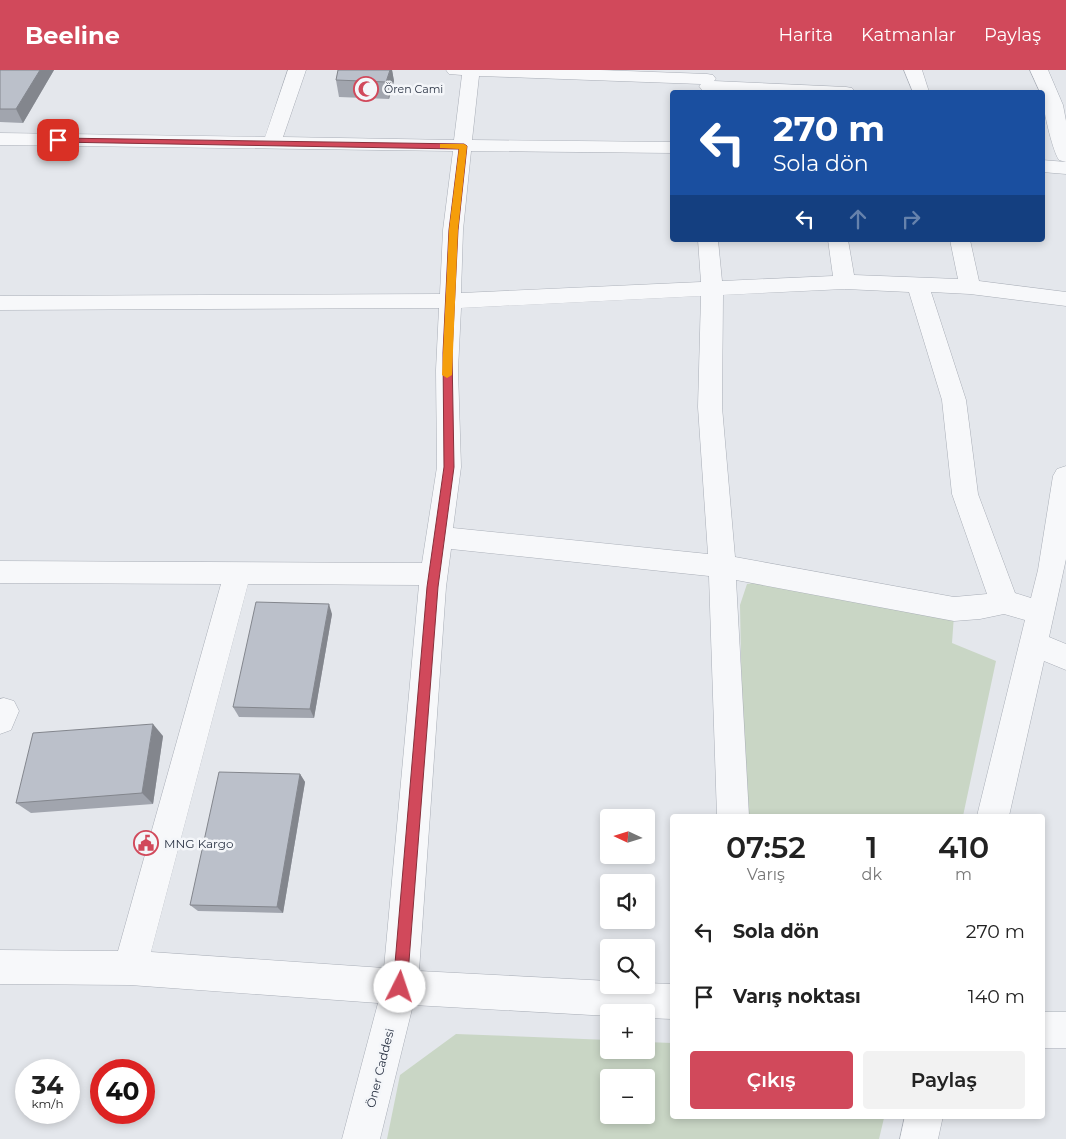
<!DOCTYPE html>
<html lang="tr">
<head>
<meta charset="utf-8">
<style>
	:root { --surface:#fff; --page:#f2f2f2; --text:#222; --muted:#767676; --accent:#d1495b }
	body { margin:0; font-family:Montserrat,sans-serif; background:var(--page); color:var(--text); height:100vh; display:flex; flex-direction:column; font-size:19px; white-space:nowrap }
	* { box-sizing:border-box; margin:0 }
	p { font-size:16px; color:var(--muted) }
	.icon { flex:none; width:28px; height:28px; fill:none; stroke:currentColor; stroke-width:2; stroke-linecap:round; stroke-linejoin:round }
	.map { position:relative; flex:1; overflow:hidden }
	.panel { position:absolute; left:670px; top:744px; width:375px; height:305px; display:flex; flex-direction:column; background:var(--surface); border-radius:5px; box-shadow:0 2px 8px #0003 }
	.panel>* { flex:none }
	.hud { position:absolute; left:670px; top:20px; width:375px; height:152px; border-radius:5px; box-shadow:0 2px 8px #0003; background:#1a4fa0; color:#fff; overflow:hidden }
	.needle { width:32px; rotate:274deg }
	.buttons { position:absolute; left:600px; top:739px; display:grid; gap:10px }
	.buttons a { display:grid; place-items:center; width:55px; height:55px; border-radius:5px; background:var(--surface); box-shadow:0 2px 8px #0003; font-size:25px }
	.speed { position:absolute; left:15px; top:989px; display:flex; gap:10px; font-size:25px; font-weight:700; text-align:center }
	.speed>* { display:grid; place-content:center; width:65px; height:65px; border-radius:50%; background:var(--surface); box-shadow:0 2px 8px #0003; line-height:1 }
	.speed small { font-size:12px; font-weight:400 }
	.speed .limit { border:8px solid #d22; background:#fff; color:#111 }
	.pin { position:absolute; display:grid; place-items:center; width:42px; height:42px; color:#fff; margin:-21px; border-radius:10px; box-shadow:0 2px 8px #0006 }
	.me { position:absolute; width:55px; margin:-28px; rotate:4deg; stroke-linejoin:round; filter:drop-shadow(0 0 4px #0008) }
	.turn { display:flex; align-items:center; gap:18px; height:105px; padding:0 20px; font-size:22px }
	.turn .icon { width:65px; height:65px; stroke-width:2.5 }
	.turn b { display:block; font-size:35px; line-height:42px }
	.lanes { display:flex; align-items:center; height:48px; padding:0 20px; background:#0003; justify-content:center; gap:25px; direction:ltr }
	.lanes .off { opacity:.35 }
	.eta { display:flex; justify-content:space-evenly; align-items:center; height:85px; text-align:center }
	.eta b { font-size:30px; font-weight:600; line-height:35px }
	.primary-button { display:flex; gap:10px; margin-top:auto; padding:10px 20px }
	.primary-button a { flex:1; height:58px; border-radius:5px; background:var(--accent); color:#fff; font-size:20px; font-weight:600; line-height:58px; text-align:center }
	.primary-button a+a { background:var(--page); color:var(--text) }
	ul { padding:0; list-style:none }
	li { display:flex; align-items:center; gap:15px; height:65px; padding:0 20px }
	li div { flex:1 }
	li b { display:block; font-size:19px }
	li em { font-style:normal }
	header { display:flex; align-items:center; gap:30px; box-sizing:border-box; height:70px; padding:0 25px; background:var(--accent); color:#fff }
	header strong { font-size:24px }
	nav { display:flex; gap:28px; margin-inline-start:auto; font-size:18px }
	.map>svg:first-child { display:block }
	.green { fill:#c9d6c5; fill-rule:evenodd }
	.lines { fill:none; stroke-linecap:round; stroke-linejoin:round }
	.minor-casing { stroke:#a9aeb7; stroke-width:1 }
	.minor { fill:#f7f8fa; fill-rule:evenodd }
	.wall { fill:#a1a5ae }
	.shaded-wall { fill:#83868d }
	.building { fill:#bbc0ca; stroke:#83868d }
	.route { fill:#d1495b; stroke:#882f3b }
	.slow { fill:#f59e0b }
	.labels { text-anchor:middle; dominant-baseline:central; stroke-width:5; stroke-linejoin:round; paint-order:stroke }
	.far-poi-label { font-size:11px; fill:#2b3445; stroke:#f4f6f9; text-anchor:start }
	.poi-label { font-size:12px; fill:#2b3445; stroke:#f4f6f9; text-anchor:start }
	.street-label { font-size:12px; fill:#2b3445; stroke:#f4f6f9 }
</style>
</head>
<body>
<header>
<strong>Beeline</strong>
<nav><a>Harita</a><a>Katmanlar</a><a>Paylaş</a></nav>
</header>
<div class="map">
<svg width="1066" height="1069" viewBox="0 0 1066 1069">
	<rect width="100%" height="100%" fill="#e4e7ec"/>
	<g class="green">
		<path d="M 765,511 L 954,545 L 952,573 L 996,591 L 963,746 L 744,746 L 740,535 L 747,514 Z"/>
		<path d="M 456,964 L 609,970 L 609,980 L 646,980 L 646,972 L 672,973 L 672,1046 L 884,1046 L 884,1048 L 879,1069 L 387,1069 L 400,1005 ZM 609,1008 L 646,1008 L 646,1045 L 609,1045 Z"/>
	</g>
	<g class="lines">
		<defs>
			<g id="minor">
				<path d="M 288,0 L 306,0 L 283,67 L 454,70 L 462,5 L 449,4 L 446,0 L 600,0 L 707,4 L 713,5 L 716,9 L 714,11 L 846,17 L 852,18 L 855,22 L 737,22 L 702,20 L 699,16 L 701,14 L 479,6 L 472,70 L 672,72 L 672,83 L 471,81 L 463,160 L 461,223 L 701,212 L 698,170 L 718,170 L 722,211 L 833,206 L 828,170 L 848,170 L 854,205 L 958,209 L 950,170 L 970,170 L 979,211 L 1066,222 L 1066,236 L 970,224 L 931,222 L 966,330 L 978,424 L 1015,523 L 1031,528 L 1038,500 L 1053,406 L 1057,399 L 1066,396 L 1066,489 L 1049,567 L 1066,574 L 1066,600 L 1044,591 L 1009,746 L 977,746 L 1025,550 L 1004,544 L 980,549 L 954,551 L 736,510 L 749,746 L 717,746 L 709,506 L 451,479 L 446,517 L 419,901 L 609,911 L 609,915 L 646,915 L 646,913 L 672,914 L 672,949 L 646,948 L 646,942 L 609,942 L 609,946 L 413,935 L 380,1069 L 342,1069 L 378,933 L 130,915 L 0,914 L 0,880 L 118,881 L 221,514 L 0,513 L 0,491 L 422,493 L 437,397 L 436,300 L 439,238 L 0,240 L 0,226 L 440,224 L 443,160 L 453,81 L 0,75 L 0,63 L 265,67 ZM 845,219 L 909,222 L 942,330 L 952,424 L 987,524 L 954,527 L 735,487 L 722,337 L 723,225 ZM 701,226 L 698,337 L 708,484 L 453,458 L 461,397 L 458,300 L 461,238 ZM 248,514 L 419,515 L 384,898 L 151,882 Z"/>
				<path d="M 904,0 L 922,0 L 929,22 L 913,22 Z"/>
				<path d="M 1030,0 L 1048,0 L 1063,35 L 1066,51 L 1066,92 L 1059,90 C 1052,80 1042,35 1042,22 L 1040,22 Z"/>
				<path d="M 1042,90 L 1066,92 L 1066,104 L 1042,102 Z"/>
				<path d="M 4,628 L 14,631 L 19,641 L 11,660 L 0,664 L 0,629 Z"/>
				<rect x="1042" y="942" width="24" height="36"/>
				<path d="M 905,1046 L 943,1046 L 938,1069 L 900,1069 Z"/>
			</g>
		</defs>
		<use href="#minor" class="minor-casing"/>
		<use href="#minor" class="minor"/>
	</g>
	<g class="wall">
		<path d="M 0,0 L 54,0 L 23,53 L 0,52 Z"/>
		<path d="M 338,0 L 392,0 L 394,11 L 389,29 L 339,27 L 336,10 Z"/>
		<path d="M 332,544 L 314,648 L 239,647 L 233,637 Z"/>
		<path d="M 163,666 L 153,734 L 31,743 L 16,733 Z"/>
		<path d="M 300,704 L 305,712 L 283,843 L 198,841 L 190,835 Z"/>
	</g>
	<g class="shaded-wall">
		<path d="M 40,0 L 54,0 L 23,53 L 16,39 Z"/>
		<path d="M 390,0 L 392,0 L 394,11 L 389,29 L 386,12 Z"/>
		<path d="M 329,534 L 332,544 L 314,648 L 310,639 Z"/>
		<path d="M 153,654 L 163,666 L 153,734 L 142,723 Z"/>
		<path d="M 300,704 L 305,712 L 283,843 L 277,837 Z"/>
	</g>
	<g class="building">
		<path d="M 0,0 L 40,0 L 16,39 L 0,39 Z"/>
		<path d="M 338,0 L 390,0 L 386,12 L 336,10 Z"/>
		<path d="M 256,532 L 329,534 L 310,639 L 233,637 Z"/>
		<path d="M 153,654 L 142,723 L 16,733 L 33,663 Z"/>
		<path d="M 219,702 L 300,704 L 277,837 L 190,835 Z"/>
	</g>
	<path class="route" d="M 58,68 L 464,74 L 467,76 L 458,160 L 452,283 L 454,397 L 438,517 L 407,917 L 405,922 L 400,924 L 395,922 L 393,917 L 427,517 L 444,397 L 443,283 L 449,160 L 459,79 L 56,72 L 54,70 Z"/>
	<path class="slow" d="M 440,74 L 464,74 L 467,76 L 458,160 L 452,305 L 447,308 L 442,305 L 449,160 L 459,79 L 443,78 L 440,78 Z"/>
	<defs>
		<symbol id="mosque-ring" viewBox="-11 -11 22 22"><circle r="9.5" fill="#f4f6f9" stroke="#d1495b" stroke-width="1.5"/><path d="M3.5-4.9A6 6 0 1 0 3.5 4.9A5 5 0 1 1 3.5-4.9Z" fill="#d1495b"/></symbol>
		<symbol id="civic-ring" viewBox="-11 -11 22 22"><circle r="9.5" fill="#f4f6f9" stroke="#d1495b" stroke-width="1.5"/><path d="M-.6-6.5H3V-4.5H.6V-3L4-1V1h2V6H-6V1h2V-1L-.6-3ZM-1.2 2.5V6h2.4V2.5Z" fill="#d1495b"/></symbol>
	</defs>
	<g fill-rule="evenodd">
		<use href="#mosque-ring" x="352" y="5" width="28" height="28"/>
		<use href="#civic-ring" x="132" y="759" width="28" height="28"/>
	</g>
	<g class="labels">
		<g class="far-poi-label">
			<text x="384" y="19">Ören Cami</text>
		</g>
		<g class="poi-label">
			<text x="164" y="773">MNG Kargo</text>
		</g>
		<g class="street-label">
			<text transform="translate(380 998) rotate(-76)">Öner Caddesi</text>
		</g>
	</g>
</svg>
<div class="buttons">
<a><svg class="needle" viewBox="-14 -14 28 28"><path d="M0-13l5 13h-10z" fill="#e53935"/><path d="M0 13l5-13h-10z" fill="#767676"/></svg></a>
<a><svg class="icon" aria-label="sound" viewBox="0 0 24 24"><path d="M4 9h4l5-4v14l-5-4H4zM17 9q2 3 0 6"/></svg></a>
<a><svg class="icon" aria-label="search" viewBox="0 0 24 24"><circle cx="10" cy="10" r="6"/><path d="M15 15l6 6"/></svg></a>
<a>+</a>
<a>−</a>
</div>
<div class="speed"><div>34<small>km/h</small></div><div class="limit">40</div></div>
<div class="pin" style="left:58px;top:70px;background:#d93025"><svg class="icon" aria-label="arrive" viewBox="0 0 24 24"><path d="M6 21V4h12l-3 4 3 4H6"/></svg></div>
<svg class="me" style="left:400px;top:917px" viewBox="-20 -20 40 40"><circle r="19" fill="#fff"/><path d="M0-13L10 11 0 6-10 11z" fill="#d1495b"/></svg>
<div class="hud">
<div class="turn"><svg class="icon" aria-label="left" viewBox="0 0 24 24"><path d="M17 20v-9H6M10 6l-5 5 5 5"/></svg><div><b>270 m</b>Sola dön</div></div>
<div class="lanes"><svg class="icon" aria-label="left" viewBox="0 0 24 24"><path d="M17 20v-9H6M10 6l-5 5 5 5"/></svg><svg class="icon off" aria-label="ahead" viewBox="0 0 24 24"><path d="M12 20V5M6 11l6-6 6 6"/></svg><svg class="icon off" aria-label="right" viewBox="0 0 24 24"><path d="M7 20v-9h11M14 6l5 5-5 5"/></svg></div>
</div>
<section class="panel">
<div class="eta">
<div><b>07:52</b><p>Varış</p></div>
<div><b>1</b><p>dk</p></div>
<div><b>410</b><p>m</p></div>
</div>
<ul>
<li><svg class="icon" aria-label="left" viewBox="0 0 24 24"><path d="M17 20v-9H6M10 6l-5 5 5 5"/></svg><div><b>Sola dön</b></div><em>270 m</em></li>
<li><svg class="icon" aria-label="arrive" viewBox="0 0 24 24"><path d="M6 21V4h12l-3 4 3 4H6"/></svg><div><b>Varış noktası</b></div><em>140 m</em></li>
</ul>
<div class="primary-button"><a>Çıkış</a><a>Paylaş</a></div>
</section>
</div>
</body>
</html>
